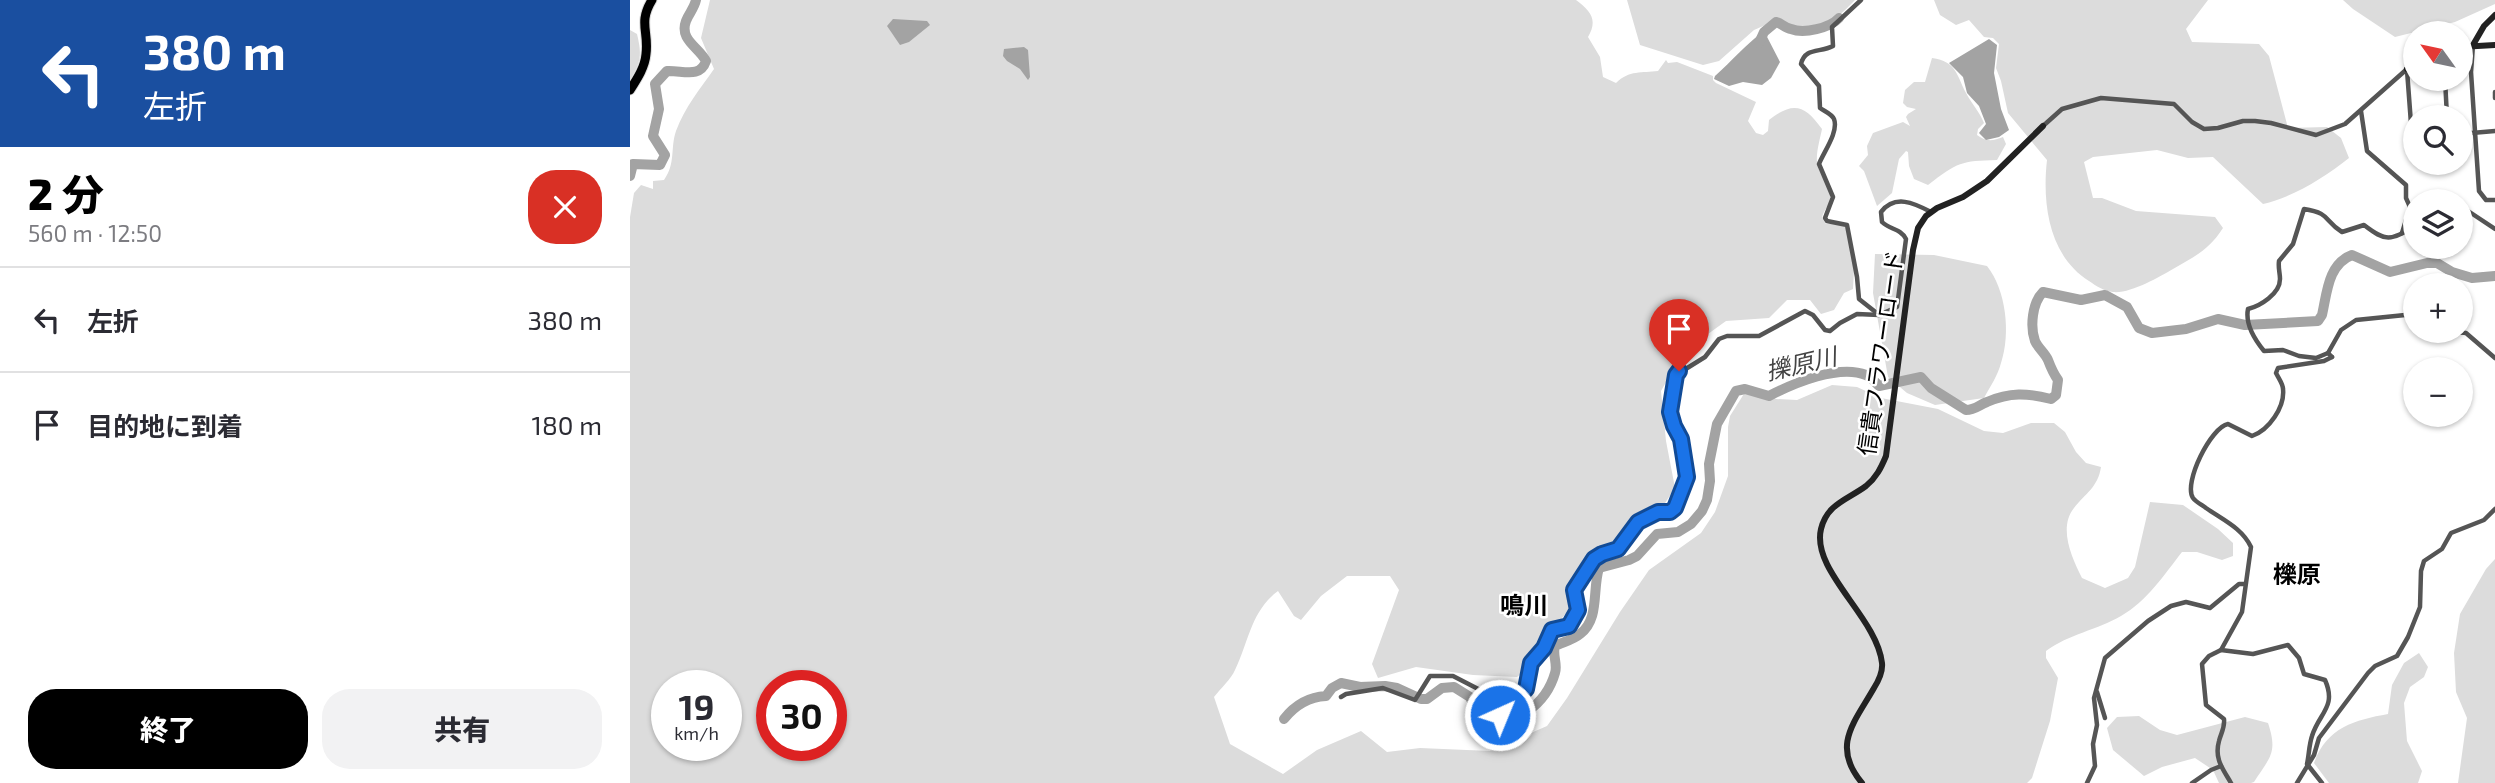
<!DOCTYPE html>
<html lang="ja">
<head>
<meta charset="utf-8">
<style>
	:root { --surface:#fff; --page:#f2f2f3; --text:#2b2b33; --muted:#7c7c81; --line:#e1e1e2; --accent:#000 }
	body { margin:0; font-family:"Exo 2","Noto Sans JP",sans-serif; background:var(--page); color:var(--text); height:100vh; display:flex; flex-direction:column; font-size:26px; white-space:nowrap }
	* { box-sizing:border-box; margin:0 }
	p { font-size:23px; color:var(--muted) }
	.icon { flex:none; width:38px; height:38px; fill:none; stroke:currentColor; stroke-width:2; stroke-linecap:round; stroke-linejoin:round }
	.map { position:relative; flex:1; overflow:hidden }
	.panel { display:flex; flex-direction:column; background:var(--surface); width:630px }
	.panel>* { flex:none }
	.banner { background:#1a4fa0; color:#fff; overflow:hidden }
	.needle { width:46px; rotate:303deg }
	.fabs { position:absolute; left:1773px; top:21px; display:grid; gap:14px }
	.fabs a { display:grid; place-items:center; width:70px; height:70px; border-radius:50%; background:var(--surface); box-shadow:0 2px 5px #0004; font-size:35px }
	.speed { position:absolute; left:21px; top:670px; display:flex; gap:14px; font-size:35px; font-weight:700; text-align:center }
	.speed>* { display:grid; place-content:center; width:91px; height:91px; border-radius:50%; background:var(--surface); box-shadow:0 2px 5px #0004; line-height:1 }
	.speed small { font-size:18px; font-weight:400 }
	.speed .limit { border:10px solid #d22; background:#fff; color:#111 }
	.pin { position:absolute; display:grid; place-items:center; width:60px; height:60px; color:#fff; margin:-72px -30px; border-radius:50% 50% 50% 0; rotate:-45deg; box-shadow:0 0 7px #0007 }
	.pin .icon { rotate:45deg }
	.me { position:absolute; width:77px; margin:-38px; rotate:44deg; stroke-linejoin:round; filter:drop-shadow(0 0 5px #0008) }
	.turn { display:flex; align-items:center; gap:24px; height:147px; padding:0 28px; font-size:32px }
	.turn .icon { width:91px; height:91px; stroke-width:2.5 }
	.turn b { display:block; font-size:49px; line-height:60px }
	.round { display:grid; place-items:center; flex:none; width:74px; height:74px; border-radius:28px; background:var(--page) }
	.overview { display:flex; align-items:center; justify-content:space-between; height:119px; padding:0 28px }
	h1 { font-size:42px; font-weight:800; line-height:52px; color:var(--accent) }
	.button { display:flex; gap:14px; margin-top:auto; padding:14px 28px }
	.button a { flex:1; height:80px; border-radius:28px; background:var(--accent); color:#fff; font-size:28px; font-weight:800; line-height:80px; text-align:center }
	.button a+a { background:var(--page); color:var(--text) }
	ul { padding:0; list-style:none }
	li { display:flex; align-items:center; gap:21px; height:105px; padding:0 28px; border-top:2px solid var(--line) }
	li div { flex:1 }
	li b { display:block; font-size:26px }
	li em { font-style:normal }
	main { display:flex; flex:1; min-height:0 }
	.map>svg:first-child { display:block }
	.green { fill:#dcdcdc; fill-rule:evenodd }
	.water { fill:#a3a3a3 }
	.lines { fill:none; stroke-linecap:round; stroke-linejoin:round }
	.river { stroke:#a3a3a3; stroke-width:10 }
	.highway-casing { stroke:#dbdbdb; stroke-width:11 }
	.street { stroke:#555; stroke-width:4.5 }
	.secondary { stroke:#222; stroke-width:6 }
	.highway { stroke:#000; stroke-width:9 }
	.route-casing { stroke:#114b97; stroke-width:18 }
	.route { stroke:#1a73e8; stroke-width:12 }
	.labels { text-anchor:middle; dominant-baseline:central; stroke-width:5; stroke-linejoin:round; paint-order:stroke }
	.street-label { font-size:23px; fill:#000; stroke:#fff }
	.water-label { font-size:24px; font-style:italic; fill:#444; stroke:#fff }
	.neighbourhood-label { font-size:24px; font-weight:bold; fill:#000; stroke:#fff }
</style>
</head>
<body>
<main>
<section class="panel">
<div class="banner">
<div class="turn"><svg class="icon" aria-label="left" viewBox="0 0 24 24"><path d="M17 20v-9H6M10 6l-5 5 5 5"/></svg><div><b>380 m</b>左折</div></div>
</div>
<div class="overview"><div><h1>2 分</h1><p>560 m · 12:50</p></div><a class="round" style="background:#d93025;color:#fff"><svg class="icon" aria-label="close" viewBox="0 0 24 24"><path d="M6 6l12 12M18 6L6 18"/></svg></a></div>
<ul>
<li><svg class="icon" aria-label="left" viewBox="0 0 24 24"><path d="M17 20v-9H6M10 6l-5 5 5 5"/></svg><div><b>左折</b></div><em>380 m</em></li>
<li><svg class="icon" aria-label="arrive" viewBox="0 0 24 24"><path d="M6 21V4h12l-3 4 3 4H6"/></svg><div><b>目的地に到着</b></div><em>180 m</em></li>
</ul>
<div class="button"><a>終了</a><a>共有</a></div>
</section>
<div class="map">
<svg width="1865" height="783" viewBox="0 0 1865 783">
	<rect width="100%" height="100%" fill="#fff"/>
	<g class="green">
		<path d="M 80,0 L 946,0 C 961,11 968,20 958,37 L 970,57 L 973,77 L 986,83 C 999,70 1012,73 1028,71 L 1036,60 L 1038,63 L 1047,62 L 1083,76 L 1083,80 L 1086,83 L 1126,102 L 1118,121 L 1126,133 L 1133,135 L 1138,131 L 1139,120 C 1163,101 1175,105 1192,129 C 1190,139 1186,152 1187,162 C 1188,175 1202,186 1200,198 C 1200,206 1193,210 1192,218 L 1196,224 L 1212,224 L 1216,228 L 1224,270 L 1223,289 L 1214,293 L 1204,310 L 1191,314 L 1180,300 L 1157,300 L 1139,318 L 1096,321 L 1053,352 L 1031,391 L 1036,441 L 1045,488 L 1033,506 L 1010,519 L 950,576 L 940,609 L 909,644 L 898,668 L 887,677 L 843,675 L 786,667 L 748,678 L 742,664 L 769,590 L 760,576 L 717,576 L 691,596 L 671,620 L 664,616 L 648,591 C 621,611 619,641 605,670 C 601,679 591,688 584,697 L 600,744 L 653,774 L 687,750 L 731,731 L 757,752 L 790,748 L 860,751 L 917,726 L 937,698 L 990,612 L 1019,570 L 1071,533 L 1085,512 L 1098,476 L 1098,427 L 1100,416 L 1117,389 L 1132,391 L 1146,399 L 1167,400 L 1202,385 L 1227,387 L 1251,398 L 1308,409 L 1354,431 L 1373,433 L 1401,423 L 1424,423 L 1435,432 L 1446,452 L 1456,463 L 1471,467 C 1468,487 1456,493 1444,508 C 1428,528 1442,558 1452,578 L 1475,588 L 1498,578 L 1505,567 L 1520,502 L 1553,505 L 1588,529 L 1603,543 L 1603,556 L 1592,560 L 1567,552 L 1552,552 C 1534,575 1517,601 1491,616 C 1467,630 1439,634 1416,651 L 1416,658 L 1428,678 L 1420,721 L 1402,778 L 1397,783 L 0,783 L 0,217 L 4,193 L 11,185 L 23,189 L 23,181 L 34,180 C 46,163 40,149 46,131 C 55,107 70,89 84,69 L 71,38 ZM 37,686 L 96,686 L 96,746 L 37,746 ZM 142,686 L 201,686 L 201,746 L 142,746 Z"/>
		<path d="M 997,0 L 1225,0 C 1200,26 1183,39 1147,20 L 1124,30 L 1089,61 L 1073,65 L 1010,45 Z"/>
		<path d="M 1304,0 L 1578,0 L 1556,29 L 1562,42 L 1629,44 L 1639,56 L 1658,128 L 1697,127 L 1711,138 L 1719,158 C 1694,178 1663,197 1633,204 L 1583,157 L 1558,158 L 1527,150 L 1463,157 L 1454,162 L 1463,198 L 1472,198 L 1506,211 L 1585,217 L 1593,228 C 1579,250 1565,256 1543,269 C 1529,277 1500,294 1483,292 C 1474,291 1466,286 1459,281 C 1419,256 1412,204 1417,160 L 1378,113 L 1371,81 L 1366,68 L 1369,44 L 1363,38 L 1354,37 L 1339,20 L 1326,25 L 1310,15 Z"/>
		<path d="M 1713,0 L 1865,0 L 1865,4 L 1825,22 L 1765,37 L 1723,9 Z"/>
		<path d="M 0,30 L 7,34 C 12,55 11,62 0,80 Z"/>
		<path d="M 1302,58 C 1327,62 1326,74 1336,93 C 1342,104 1349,111 1354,123 L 1348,129 L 1347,135 C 1356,142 1363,141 1373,137 L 1376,144 L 1367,160 C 1331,161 1328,162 1298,185 L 1284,179 L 1279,166 L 1278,152 L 1276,151 L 1269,159 L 1262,193 L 1247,206 L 1234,171 L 1229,166 L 1238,155 L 1237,146 L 1243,133 L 1273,122 L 1280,126 L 1276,117 L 1278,114 L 1286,109 L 1277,107 L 1273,103 L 1275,90 L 1284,82 L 1295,82 Z"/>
		<path d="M 1245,254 L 1304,255 L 1357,266 C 1376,290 1381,333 1371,363 C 1368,375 1360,387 1354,398 L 1305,405 L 1277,393 L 1258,377 L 1243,293 Z"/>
		<path d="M 1865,559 L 1865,783 L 1828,783 L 1837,718 L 1826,692 L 1824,653 L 1830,614 L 1856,569 Z"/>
		<path d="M 1789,653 L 1798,667 L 1794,677 L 1780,687 L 1774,703 L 1777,741 L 1792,771 L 1788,783 L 1699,783 L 1684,763 C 1697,727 1725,720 1758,714 L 1762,685 L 1774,663 Z"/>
		<path d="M 1509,716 L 1530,730 L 1547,735 L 1615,717 L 1638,723 C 1648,753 1640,757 1624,782 L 1621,783 L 1589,783 L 1583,770 L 1565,758 L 1532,767 L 1514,776 L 1483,750 L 1477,728 L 1487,717 Z"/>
	</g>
	<g class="water">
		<path d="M 263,19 L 297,21 L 300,25 L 279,42 L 270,45 L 257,26 Z"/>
		<path d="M 1134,31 L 1150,62 L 1141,78 L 1132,85 L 1113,82 L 1099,86 L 1084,79 L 1085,76 C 1102,61 1116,44 1134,31 Z"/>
		<path d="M 1359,39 L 1367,45 L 1364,73 L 1371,109 L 1379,130 L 1369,137 L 1356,140 L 1349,133 L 1356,124 L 1349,106 L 1337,93 L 1333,77 L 1319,63 Z"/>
		<path d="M 394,47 L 398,50 L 400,77 L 398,80 L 390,69 L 377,61 L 373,56 L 374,49 Z"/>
	</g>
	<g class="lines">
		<g class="river">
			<path d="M 1129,43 L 1134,32 L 1146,22 C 1151,23 1155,28 1161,29 C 1174,34 1200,28 1209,18"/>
			<path d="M 0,176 L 3,164 L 30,165 L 35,155 L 23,136 L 29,109 L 25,84 L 37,71 C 52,70 70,79 76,61 C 69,47 49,40 56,21 C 59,13 64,9 66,0"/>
			<path d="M 654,719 C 665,705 679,697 696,696 L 702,688 L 711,683 L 730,687 L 755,686 L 767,688 L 791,699 L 797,699 L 812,688 L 824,687 L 840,697 L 853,724 C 885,726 916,705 925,673 C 928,664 922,655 925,646 C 933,642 943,640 950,634 C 970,619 962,590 969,568 L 999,560 L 1007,556 L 1027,534 L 1048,532 L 1061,524 L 1072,511 L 1077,500 L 1080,481 L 1079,464 L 1087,424 L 1106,391 L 1115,389 L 1139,396 C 1164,383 1209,364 1236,375 C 1241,377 1245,382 1249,386 L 1291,377 L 1301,388 L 1336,410 C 1345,410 1349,405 1357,402 C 1380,392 1397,393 1421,399 L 1426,395 L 1428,380 C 1423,373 1421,368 1418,360 C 1415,353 1408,348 1405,341 C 1400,327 1402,303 1413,292 L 1451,300 L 1475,295 L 1497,307 L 1509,328 L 1522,333 L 1556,329 L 1588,319 L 1615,325 L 1688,321 L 1692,315 C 1697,293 1698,264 1722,255 L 1760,272 L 1797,263 L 1807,263 L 1822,272 L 1842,278 L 1865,276"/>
		</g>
		<defs>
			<path id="highway" d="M 0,90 C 7,79 15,67 16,54 C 19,31 8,23 22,0"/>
		</defs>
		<use href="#highway" class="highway-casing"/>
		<g class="street">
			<path d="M 1231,0 L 1202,27 L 1203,46 C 1190,53 1175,47 1171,64 L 1189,86 L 1190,108 C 1194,111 1202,114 1204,119 C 1209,132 1193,153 1189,164 L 1203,197 L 1195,218 L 1197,221 L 1217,225 L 1227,277 L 1229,299 L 1248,314"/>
			<path d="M 1843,45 L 1841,72 L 1849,191 L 1856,200 L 1865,200"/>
			<path d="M 1777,70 L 1782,137 L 1785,137"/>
			<path d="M 1815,79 L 1817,117"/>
			<path d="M 1865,92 L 1865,98"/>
			<path d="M 1731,111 L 1737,151 L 1776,185 L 1776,198 L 1780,207 L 1772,233"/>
			<path d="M 1413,126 L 1432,109 L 1471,98 L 1544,104 L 1562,122 L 1574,129 L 1588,128 L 1613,121 L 1625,121 L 1641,123 L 1686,135 L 1715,124 L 1777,69"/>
			<path d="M 1830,134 L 1865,131"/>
			<path d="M 1830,210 L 1838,211 L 1865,229"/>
			<path d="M 1815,331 L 1836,333 L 1865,358"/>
			<path d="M 1698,353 L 1711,330 L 1726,320 L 1785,314"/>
			<path d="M 1702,357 L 1698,353 L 1686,358 L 1669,356 L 1653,350 L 1634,351 C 1625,340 1615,324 1618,309 C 1630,306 1650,294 1650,279 C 1650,273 1648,268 1649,261 L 1663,244 L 1674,209 C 1701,213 1694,221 1712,232 L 1734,225 C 1756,242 1760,241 1785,226"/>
			<path d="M 1591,650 L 1623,654 L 1658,645 L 1669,658 L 1674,674 L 1695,680 C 1707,707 1689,713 1682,736 C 1679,745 1679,755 1677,764 L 1692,783"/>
			<path d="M 1467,692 L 1475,718"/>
			<path d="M 711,697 L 716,694 L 753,688 L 785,700 L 800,676 L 823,676 L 854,692 L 867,715 L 870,715 L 896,689 L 901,663 L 914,648 L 922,630 L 939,626 L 948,610 L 944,589 L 966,557 L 988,549 L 1008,522 L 1028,512 L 1040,512 L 1045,508 L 1057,477 L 1051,439 L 1044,426 L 1040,412 L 1046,375 L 1075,357 L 1089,339 L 1097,336 L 1129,336 L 1175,311 L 1183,315 L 1195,330 L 1200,331 L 1210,323 L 1227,314 L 1249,315 L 1267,307 L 1276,239 C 1270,228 1260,230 1252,222 L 1251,212 C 1265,194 1284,203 1301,212"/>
			<path d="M 1457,783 L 1465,766 L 1463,744 L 1467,725 L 1464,698 L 1475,658 L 1518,621 L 1541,606 L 1556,602 L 1580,608 L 1609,584 L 1614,584"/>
			<path d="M 1562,783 L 1581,770 L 1591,766"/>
			<path d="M 1601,783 C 1593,769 1584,759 1589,741 C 1591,733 1595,728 1594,719 L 1576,705 L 1572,664 L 1579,656 L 1591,650 L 1612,612 L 1621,547 C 1612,528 1593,520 1576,508 C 1572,505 1566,502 1563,498 C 1553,483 1581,427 1598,424 L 1622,436 C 1639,430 1655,407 1653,389 C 1653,384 1649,379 1646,373 L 1648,368 L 1694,361 L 1702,357"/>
			<path d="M 1667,783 L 1684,755 L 1689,738 L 1738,673 L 1745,666 L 1767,656 L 1778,637 L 1790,607 L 1791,571 L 1794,561 L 1812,549 L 1821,533 L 1854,520 L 1865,509"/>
		</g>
		<g class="secondary">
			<path d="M 1843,45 L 1854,26 L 1865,15"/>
			<path d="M 1830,47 L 1865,45"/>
			<path d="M 1777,69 L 1785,64"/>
			<path d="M 1232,783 C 1201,746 1224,723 1244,688 C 1249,680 1253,672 1252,663 C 1247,617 1181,571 1191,529 C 1197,504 1217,500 1236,486 C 1246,478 1251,468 1256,456 L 1283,250 L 1288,228 L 1296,216 L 1307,208 L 1333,197 L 1357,181 L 1413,126"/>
		</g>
		<use href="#highway" class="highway"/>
	</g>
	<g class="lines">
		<defs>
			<path id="route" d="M 870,715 L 896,689 L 901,663 L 914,648 L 922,630 L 939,626 L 948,610 L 944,590 L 964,559 L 972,554 L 988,549 L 1008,522 L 1028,512 L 1040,512 L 1045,508 L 1057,477 L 1051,439 L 1044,426 L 1040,412 L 1046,375 L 1049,371"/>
		</defs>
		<use href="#route" class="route-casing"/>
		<use href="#route" class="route"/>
	</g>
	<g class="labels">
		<g class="street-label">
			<text transform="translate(1250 353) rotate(-82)">信貴フラワーロード</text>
		</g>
		<g class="water-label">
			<text transform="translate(1171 363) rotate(-13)">擽原川</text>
		</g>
		<g class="neighbourhood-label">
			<text x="1667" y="573">櫟原</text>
			<text x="894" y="604">鳴川</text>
		</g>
	</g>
</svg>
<div class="fabs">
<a><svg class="needle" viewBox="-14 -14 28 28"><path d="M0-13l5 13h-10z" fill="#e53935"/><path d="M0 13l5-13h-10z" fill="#7c7c81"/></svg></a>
<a><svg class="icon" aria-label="search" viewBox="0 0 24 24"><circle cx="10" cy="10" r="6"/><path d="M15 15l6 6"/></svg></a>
<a><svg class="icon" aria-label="layers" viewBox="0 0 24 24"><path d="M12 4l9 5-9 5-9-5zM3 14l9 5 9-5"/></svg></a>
<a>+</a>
<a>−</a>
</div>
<div class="speed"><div>19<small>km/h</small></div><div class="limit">30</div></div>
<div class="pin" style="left:1049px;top:371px;background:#d93025"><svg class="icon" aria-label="arrive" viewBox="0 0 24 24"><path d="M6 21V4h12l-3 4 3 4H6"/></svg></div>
<svg class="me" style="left:870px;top:715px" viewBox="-20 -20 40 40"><circle r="17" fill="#1a73e8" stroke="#fff" stroke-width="3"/><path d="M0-11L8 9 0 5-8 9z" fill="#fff"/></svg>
</div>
</main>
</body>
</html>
